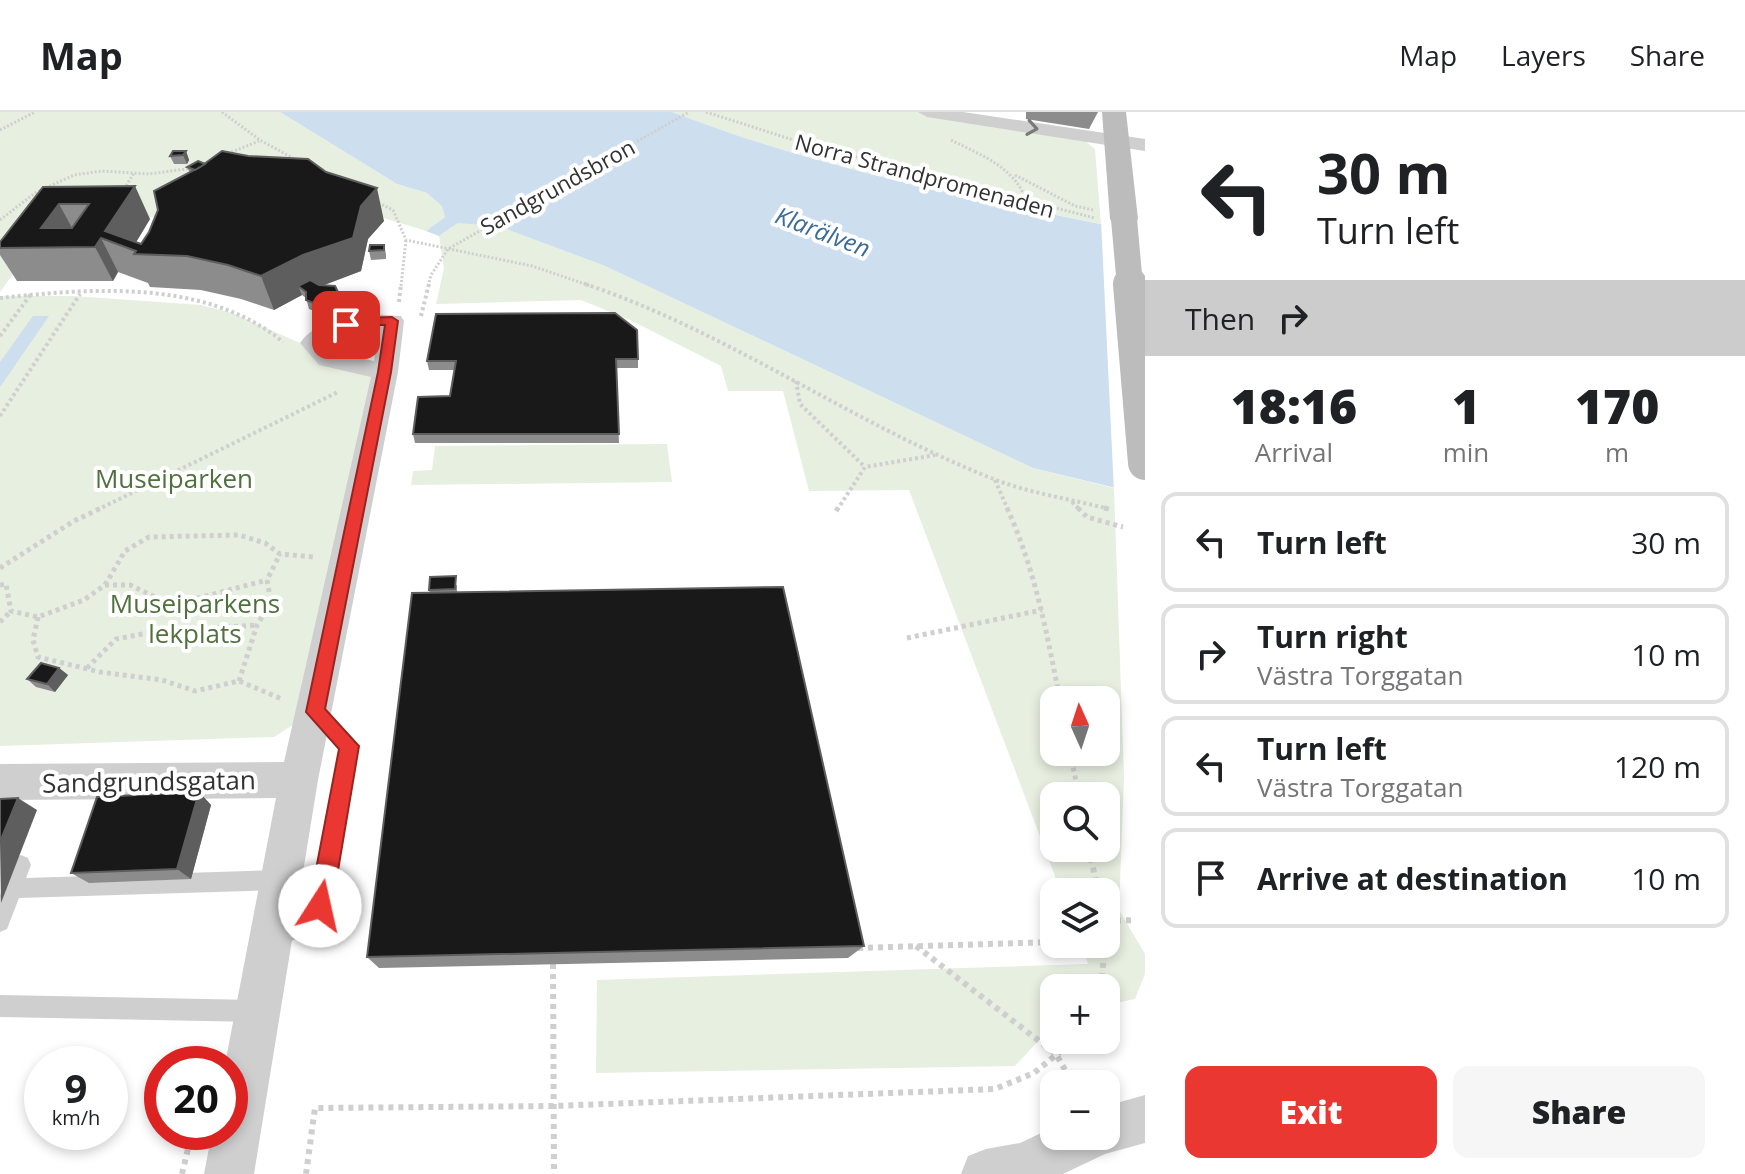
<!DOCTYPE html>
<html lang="en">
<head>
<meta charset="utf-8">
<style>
	:root { --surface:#fff; --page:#f6f6f6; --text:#202124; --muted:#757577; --line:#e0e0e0; --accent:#eb3732 }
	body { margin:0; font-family:"Open Sans",sans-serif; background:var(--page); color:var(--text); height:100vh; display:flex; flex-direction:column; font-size:30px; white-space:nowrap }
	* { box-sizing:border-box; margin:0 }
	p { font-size:26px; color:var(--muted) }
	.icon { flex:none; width:44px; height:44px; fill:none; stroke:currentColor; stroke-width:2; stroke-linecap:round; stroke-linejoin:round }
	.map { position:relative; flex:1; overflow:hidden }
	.side { display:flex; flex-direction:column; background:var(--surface); width:600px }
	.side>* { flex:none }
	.top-card { background:#fff; color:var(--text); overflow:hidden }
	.needle { width:52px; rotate:357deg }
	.tools { position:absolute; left:1040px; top:574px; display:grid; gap:16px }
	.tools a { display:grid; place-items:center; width:80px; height:80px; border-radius:16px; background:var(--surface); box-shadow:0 4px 12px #0003; font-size:40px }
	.speed { position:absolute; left:24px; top:934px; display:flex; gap:16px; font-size:40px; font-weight:700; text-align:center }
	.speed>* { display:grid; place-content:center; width:104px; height:104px; border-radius:50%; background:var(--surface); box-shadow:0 4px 12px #0003; line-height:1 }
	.speed small { font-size:20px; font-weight:400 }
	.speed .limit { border:12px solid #d22; background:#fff; color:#111 }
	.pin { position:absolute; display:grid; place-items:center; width:68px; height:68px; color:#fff; margin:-34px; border-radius:16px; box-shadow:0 4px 12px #0006 }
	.me { position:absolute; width:88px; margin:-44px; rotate:10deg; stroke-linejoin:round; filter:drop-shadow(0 0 6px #0008) }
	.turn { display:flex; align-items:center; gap:28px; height:168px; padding:0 40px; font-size:36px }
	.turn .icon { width:104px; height:104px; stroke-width:2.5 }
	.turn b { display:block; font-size:56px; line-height:68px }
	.then { display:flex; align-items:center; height:76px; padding:0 40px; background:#0003; gap:16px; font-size:30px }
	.eta { display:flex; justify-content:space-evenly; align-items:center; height:136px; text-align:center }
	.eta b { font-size:48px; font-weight:800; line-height:56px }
	.cta { display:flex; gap:16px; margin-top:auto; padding:16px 40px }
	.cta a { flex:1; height:92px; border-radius:16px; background:var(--accent); color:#fff; font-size:32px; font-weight:800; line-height:92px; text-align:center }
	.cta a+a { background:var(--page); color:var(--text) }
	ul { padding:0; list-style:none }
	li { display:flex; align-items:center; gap:24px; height:100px; margin:0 16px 12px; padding:0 24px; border:4px solid var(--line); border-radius:16px }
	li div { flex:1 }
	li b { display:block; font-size:30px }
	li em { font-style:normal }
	header { display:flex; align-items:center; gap:48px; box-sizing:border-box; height:112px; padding:0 40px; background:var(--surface); border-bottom:2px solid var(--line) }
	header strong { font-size:38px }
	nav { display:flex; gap:44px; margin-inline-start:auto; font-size:28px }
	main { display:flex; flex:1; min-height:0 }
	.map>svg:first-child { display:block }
	.green { fill:#e7efe1; fill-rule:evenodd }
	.water { fill:#cddeef }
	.pier { fill:#fff }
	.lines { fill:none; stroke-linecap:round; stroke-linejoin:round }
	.path-far3 { stroke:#cfcfcf; stroke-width:3; stroke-dasharray:2 2; stroke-linecap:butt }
	.path-far2 { stroke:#cfcfcf; stroke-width:4; stroke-dasharray:3 3; stroke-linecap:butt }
	.path-far1 { stroke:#cfcfcf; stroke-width:5; stroke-dasharray:4 4; stroke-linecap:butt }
	.path { stroke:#cfcfcf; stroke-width:6; stroke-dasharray:5 5; stroke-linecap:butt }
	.lane { fill:#cfcfcf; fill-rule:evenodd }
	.street { fill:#cfcfcf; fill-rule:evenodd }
	.secondary { fill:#bcbcbc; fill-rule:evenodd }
	.secondary-bridge-far1 { stroke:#bcbcbc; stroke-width:26 }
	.secondary-bridge { stroke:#bcbcbc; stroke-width:34 }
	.wall { fill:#8c8c8c }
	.shaded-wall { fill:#5e5e5e }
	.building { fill:#191919; stroke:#5e5e5e; stroke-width:2; fill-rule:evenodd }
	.oneway { stroke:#797979 }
	.route { fill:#eb3732; stroke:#992420; stroke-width:2 }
	.labels { text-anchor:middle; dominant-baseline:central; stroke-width:8; stroke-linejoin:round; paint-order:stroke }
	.far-street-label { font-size:22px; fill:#323232; stroke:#fff }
	.far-water-label { font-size:24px; font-style:italic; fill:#3c6b99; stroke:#fff }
	.park-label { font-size:26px; fill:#50713d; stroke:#fff }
	.street-label { font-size:26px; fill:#323232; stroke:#fff }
</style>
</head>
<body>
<header>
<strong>Map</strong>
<nav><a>Map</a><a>Layers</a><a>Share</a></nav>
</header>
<main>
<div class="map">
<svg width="1145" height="1062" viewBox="0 0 1145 1062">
	<rect width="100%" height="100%" fill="#fff"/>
	<g class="green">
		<path d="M 0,0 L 280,0 L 397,72 L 427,81 L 443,94 L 445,105 L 426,119 L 345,94 L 165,105 L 54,106 L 0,180 Z"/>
		<path d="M 672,0 L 922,0 L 1083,27 L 1095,37 L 1101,112 C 956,83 810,54 672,0 Z"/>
		<path d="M 474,110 L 498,114 L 605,154 L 1033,356 L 1114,376 L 1124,665 L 1119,798 L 1145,842 L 1145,862 L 1135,887 L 1106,893 L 1106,876 L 1054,876 L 1054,912 L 1015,954 L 596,961 L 597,868 L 1088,852 L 1081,832 L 1106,832 L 1106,780 L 1061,780 L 909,378 L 809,379 L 783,279 L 728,279 L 721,254 L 630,208 L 581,188 L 436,192 L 444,156 L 439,124 L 458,111 ZM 1054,588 L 1106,588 L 1106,640 L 1054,640 ZM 1054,684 L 1106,684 L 1106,736 L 1054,736 Z"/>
		<path d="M 0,184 L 74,184 L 201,193 L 232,201 L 343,250 L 378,254 L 296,611 L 274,625 L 0,634 Z"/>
		<path d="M 667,332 L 672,370 L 411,373 L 413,359 L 432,358 L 435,334 Z"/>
	</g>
	<g class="water">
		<path d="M 280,0 L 672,0 C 824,59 985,89 1145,121 L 1145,383 L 1033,356 L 605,154 L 498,114 L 458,111 L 439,124 L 426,119 L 445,105 L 442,94 L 427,81 L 397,72 Z"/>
		<path d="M 33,204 L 49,204 L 0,275 L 0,250 Z"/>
	</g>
	<path class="pier" d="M 1101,108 L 1145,117 L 1145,387 L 1114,380 Z"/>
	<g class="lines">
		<g class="path-far3">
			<path d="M 222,0 L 260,28 L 298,49"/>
			<path d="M 706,0 L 806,32 L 1095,106"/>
			<path d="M 0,18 L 35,0"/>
			<path d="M 951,28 C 982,44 1016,55 1027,91"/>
			<path d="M 224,43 L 259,29"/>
			<path d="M 1015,63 L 1075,94 L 1093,98"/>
			<path d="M 124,77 L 134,61"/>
			<path d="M 375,89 L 393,98 L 406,128 L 532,154 L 591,174"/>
			<path d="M 0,108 L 35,81 L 74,63 L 102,59 L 149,62 L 193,56"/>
			<path d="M 401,174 L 406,128"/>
			<path d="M 428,174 L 431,163 L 448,137 L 689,0"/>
		</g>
		<g class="path-far2">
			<path d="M 585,172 C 728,220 852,311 991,366 C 1028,381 1071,387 1109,397"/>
			<path d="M 0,186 C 92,176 207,167 283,230"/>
			<path d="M 399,190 L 401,172"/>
			<path d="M 421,204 L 429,172"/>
			<path d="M 0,224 L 31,182"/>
			<path d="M 796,269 L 800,292 L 865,355"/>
			<path d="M 0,304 L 80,182"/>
			<path d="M 995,368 L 1008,398"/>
			<path d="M 1072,390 L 1080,398"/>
			<path d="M 97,398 L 338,280"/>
			<path d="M 837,398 L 865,355 L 935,343"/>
		</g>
		<g class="path-far1">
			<path d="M 1007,396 C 1035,457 1047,522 1060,588"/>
			<path d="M 1078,396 L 1087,405 L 1123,415"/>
			<path d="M 1104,396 L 1109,397"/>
			<path d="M 836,399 L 838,396"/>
			<path d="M 0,456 L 74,409 L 101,396"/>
			<path d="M 0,473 L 6,472 L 11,499 L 38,505 L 84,488 L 105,473 L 125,439 L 149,425 L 239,423 L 265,431 L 280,442 L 314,445"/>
			<path d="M 105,473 L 130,473 L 163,489 L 191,488 L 267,468"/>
			<path d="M 38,505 L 33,528 L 38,545 L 100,560 L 162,568 L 195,579 L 239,569 L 282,587"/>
			<path d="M 0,510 L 11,499"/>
			<path d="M 907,526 L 1042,498"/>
			<path d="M 87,556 L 116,527 L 153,520 L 257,513"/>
			<path d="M 239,569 L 257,513 L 271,490 L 267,468 L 280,442"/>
			<path d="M 1070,640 L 1079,684"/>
		</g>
		<g class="path">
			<path d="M 1089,736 L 1098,780"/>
			<path d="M 1106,809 L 1136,808"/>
			<path d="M 916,834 L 1056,942 L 1073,972"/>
			<path d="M 858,836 L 1054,830"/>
			<path d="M 553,852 L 554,1062"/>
			<path d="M 1101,876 L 1105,832"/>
			<path d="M 182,1062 L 192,1020"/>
			<path d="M 306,1062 L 315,996 L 554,994 L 995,977 L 1034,961 L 1074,928"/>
		</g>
		<g class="lane">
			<path d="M 315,593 L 321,595 L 358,634 L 330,794 C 321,817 296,827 275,836 L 268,833 L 265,826 L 268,819 L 296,805 L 311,789 L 340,637 L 309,605 L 307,600 L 309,595 Z"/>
			<path d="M 21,743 L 28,746 L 31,753 L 26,766 L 279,758 L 286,761 L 289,768 L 286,775 L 279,778 L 19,786 L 7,817 L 0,820 L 0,783 L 14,746 Z"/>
			<path d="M 0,883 L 256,888 L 264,891 L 267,899 L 264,907 L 256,910 L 0,905 Z"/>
		</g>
		<g class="street">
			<path d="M 918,0 L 963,0 L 1145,27 L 1145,39 L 927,5 Z"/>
			<path d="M 370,202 L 401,204 L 404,209 L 398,260 L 318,668 L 254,1062 L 204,1062 L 212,1020 L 230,1020 L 230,952 L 225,952 L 276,686 L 0,688 L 0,652 L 284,650 L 371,265 L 319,253 L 300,231 C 314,210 347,205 370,202 ZM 379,216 L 374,249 L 337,241 L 327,232 L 355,219 Z"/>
			<path d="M 1145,983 L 1145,1031 L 1105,1042 L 1063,1062 L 961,1062 L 968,1044 L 986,1037 L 1020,1031 L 1054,1015 L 1054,1024 L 1106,1024 L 1106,994 Z"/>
		</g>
		<path class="secondary" d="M 1102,0 L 1126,0 L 1138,107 L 1134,113 L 1114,113 L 1110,107 Z"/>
		<path class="secondary-bridge-far1" d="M 1124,107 L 1130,174"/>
		<path class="secondary-bridge" d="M 1130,172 L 1145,351"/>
	</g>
	<g class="wall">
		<path d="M 1026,0 L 1098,0 L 1089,17 L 1026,7 Z"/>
		<path d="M 186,39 L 189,48 L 187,52 L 174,52 L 170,44 Z"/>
		<path d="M 187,55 L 384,109 L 368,127 L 361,159 L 322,174 L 339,182 L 342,191 L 334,199 L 319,201 L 309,197 L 306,186 L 302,183 L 274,198 L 241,187 L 201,178 L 150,175 L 148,171 L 118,160 L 113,169 L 17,169 L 0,143 L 0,130 L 43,75 L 150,107 L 136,130 L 141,132 L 190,61 Z"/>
		<path d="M 384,133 L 386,142 L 386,147 L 371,148 L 369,139 Z"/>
		<path d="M 638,247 L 638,256 L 616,256 L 619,331 L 415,331 L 413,322 L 450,284 L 454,258 L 429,258 L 427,249 Z"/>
		<path d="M 457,473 L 457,481 L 864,834 L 848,846 L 379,856 L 367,845 L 430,481 L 429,478 Z"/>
		<path d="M 59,556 L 68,563 L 55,580 L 36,575 L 27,567 Z"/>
		<path d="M 199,680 L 211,693 L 191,767 L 89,771 L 71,761 Z"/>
	</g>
	<g class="shaded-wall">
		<path d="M 186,39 L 189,48 L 187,52 L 183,43 Z"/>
		<path d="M 135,74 L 150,107 L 132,137 L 105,119 Z"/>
		<path d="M 377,76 L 384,109 L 368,127 L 361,159 L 313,177 L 298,174 L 302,183 L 274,198 L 261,164 Z"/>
		<path d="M 59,92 L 77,125 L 41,116 Z"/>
		<path d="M 101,126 L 118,160 L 113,169 L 95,135 Z"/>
		<path d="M 339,182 L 342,191 L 334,199 L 319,201 L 316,192 Z"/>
		<path d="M 59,556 L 68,563 L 55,580 L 47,572 Z"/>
		<path d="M 199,680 L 211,693 L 191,767 L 177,757 Z"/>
		<path d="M 18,686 L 37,698 L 1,791 L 0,730 Z"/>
	</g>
	<g class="building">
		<path d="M 173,39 L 186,39 L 183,43 L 170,44 Z"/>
		<path d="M 222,39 L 248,44 L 308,47 L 326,60 L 377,76 L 361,94 L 353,126 L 303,143 L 261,164 L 228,153 L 187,144 L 134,142 L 136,139 L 101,126 L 95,135 L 0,136 L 0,130 L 43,75 L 135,74 L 105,119 L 141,132 L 149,120 L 158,98 L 154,79 L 200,55 ZM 59,92 L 89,92 L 72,116 L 41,116 Z"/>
		<path d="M 198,49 L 205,52 L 195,58 L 187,55 Z"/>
		<path d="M 370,133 L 384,133 L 384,138 L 369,139 Z"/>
		<path d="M 310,168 L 319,173 L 335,174 L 339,182 L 331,190 L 316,192 L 306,188 L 306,180 L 298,174 Z"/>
		<path d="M 615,201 L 637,218 L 638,247 L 616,247 L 619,322 L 413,322 L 418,285 L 450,284 L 456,249 L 427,249 L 436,202 Z"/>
		<path d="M 456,464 L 455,477 L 429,478 L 430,465 Z"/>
		<path d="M 783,475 L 864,834 L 367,845 L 412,481 Z"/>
		<path d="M 41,551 L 59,556 L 47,572 L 27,567 Z"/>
		<path d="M 199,680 L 177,757 L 71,761 L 97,685 Z"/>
		<path d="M 18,686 L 0,730 L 0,687 Z"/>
	</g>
	<defs><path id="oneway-chevron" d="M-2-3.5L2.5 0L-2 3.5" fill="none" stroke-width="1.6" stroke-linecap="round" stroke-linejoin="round" transform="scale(2)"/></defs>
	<use class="oneway" href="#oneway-chevron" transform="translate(1032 16) rotate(9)"/>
	<path class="route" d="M 392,205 L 398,209 L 391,260 L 325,597 L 359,634 L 332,794 L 328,802 L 320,805 L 312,802 L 309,794 L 339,637 L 306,600 L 378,260 L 385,213 L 361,213 L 346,217 L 340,213 L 360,206 Z"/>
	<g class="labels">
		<g class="far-street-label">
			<text transform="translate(925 63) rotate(15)">Norra Strandpromenaden</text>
			<text transform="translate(557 74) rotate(-29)">Sandgrundsbron</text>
		</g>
		<g class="far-water-label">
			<text transform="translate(823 119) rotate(21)">Klarälven</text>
		</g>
		<g class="park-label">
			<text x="174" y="366">Museiparken</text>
			<text x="195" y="491">Museiparkens<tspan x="195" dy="30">lekplats</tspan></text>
		</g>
		<g class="street-label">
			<text transform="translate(149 669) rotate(-1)">Sandgrundsgatan</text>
		</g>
	</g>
</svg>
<div class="tools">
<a><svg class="needle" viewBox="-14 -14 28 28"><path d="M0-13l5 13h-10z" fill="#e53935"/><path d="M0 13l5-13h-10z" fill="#757577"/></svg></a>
<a><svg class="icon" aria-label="search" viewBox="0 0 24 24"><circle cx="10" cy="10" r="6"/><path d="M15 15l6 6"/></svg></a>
<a><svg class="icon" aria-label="layers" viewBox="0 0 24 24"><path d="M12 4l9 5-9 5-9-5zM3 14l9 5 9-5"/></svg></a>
<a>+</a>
<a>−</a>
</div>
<div class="speed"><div>9<small>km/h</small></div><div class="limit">20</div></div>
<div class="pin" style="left:346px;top:213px;background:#d93025"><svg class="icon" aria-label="arrive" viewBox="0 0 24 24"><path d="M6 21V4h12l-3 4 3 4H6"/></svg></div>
<svg class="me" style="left:320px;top:794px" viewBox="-20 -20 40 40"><circle r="19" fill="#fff"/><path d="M0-13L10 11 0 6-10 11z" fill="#eb3732"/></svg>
</div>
<section class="side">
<div class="top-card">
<div class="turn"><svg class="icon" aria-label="left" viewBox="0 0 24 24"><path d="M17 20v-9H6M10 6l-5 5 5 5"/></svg><div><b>30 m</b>Turn left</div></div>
<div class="then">Then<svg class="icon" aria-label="right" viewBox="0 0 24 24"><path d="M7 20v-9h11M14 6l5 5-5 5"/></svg></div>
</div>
<div class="eta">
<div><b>18:16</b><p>Arrival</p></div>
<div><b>1</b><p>min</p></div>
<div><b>170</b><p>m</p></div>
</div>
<ul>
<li><svg class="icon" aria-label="left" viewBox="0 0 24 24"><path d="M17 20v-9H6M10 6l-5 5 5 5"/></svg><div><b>Turn left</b></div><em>30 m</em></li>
<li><svg class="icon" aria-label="right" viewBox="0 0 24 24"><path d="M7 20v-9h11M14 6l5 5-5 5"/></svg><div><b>Turn right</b><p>Västra Torggatan</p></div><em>10 m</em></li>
<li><svg class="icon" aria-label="left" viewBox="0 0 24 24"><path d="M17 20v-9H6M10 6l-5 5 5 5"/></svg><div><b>Turn left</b><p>Västra Torggatan</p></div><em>120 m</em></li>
<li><svg class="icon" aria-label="arrive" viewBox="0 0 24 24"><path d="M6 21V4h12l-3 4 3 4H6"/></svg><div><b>Arrive at destination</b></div><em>10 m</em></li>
</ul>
<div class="cta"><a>Exit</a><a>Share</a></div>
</section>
</main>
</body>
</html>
